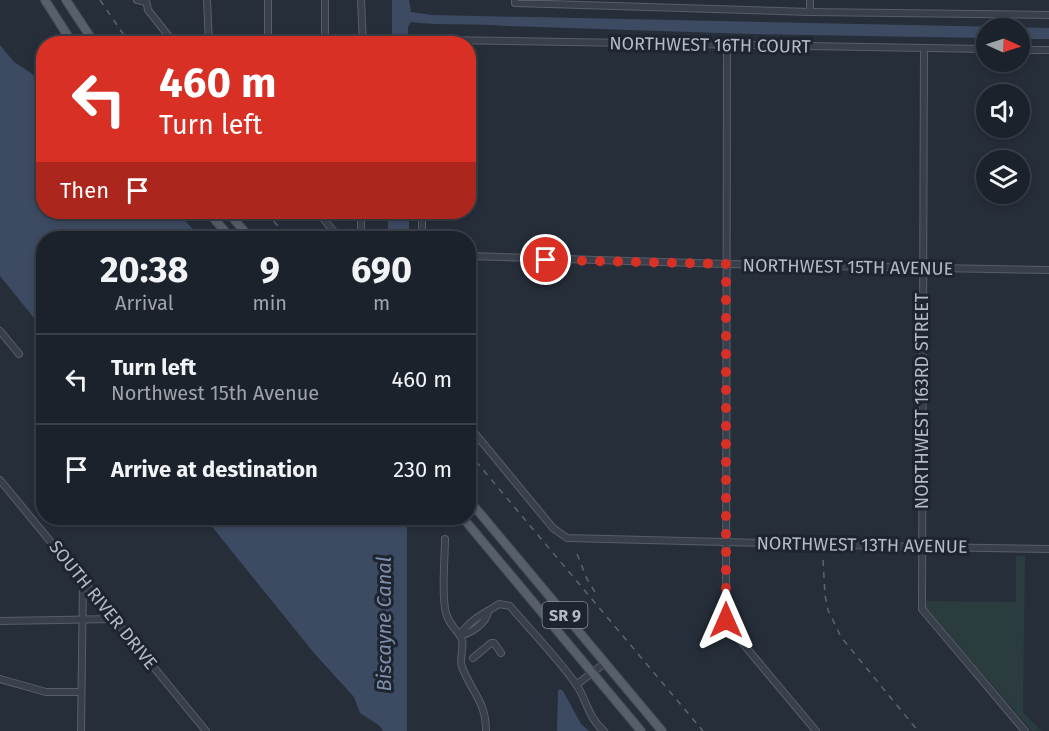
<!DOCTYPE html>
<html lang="en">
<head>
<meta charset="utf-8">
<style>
	:root { --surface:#1c222c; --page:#292f38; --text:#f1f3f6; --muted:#a0a4a9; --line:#3a3f48 }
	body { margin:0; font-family:"Fira Sans",sans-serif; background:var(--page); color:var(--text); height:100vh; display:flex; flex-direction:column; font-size:22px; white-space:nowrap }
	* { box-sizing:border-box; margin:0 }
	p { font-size:20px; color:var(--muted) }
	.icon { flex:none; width:33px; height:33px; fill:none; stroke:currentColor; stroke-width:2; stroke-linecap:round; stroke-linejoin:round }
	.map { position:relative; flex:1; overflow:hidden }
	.details { position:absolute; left:36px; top:231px; width:440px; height:294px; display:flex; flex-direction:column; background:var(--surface); border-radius:24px; box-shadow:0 3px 9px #0003,0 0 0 2px var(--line) }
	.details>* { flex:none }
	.hud { position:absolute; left:36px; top:36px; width:440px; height:183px; border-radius:24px; box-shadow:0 3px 9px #0003,0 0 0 2px var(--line); background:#d93025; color:#fff; overflow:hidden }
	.needle { width:39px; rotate:93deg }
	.tools { position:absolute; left:976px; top:18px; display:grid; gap:12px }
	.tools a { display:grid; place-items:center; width:54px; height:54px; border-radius:50%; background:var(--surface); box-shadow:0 3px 9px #0003,0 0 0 2px var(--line); font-size:30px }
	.pin { position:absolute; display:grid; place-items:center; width:51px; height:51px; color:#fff; margin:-26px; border:3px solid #fff; border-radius:50%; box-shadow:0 2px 6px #0007 }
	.me { position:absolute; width:66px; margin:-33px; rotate:0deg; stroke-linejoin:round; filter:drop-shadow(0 0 4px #0008) }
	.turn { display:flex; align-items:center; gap:21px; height:126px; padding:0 24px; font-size:27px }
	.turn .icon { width:78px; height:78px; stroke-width:2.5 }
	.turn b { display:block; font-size:42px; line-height:51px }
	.then { display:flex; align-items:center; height:57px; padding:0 24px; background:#0003; gap:12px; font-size:22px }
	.eta { display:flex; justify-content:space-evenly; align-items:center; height:102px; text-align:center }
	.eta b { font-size:36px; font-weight:700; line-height:42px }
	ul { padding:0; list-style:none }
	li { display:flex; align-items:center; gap:18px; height:90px; padding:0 24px; border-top:2px solid var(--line) }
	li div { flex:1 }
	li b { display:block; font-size:22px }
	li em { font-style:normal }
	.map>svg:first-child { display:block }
	.green { fill:#2a3c3d }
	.water { fill:#3d4b62 }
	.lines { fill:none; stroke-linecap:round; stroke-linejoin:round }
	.minor-casing { stroke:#575e69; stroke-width:8 }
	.major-casing { stroke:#424954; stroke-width:10 }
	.minor { stroke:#39404b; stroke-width:6 }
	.major { stroke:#575f6b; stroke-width:8 }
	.rail { stroke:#5c6471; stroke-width:1.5; stroke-dasharray:6 6; stroke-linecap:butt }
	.route { stroke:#d93025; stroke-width:10; stroke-dasharray:0 18 }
	.labels { text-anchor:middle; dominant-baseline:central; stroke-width:6; stroke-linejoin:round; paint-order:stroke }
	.shield { fill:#1e2530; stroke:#888e99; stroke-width:1.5 }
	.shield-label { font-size:16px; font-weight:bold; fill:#b5bbc6 }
	.street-label { font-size:18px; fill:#b5bbc6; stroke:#1e2530 }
	.water-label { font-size:20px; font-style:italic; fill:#7f90ab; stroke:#1e2530 }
</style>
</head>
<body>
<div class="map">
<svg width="1049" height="731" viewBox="0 0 1049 731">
	<rect width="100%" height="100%" fill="#262e3a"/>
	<path class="green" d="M 1016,556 L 1025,556 L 1023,712 L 1041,731 L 1032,731 L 926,608 L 926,601 L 1016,602 Z"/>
	<g class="water">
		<path d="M 392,0 L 409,0 L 411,12 L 432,15 L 1049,28 L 1049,39 L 1020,39 L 1020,28 L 987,28 L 987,38 L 750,34 L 509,26 C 476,23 444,26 411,22 L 408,27 L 408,43 L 392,43 Z"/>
		<path d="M 0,45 L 14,62 L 31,73 L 43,85 L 44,212 L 177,212 L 201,238 L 44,238 L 43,329 L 0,276 Z"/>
		<rect x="388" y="212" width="21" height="26"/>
		<path d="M 205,518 L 407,518 L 407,731 L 383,731 L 380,726 L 360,713 L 354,697 L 314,653 Z"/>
		<path d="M 560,689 L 563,691 L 581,724 L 589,731 L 557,731 L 558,691 Z"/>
	</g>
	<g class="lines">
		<defs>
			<g id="minor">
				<path d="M 137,0 L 146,2"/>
				<path d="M 146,0 L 148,10 L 175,44"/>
				<path d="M 207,0 L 209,44"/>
				<path d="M 325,0 L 325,44"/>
				<path d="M 361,0 L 363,44"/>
				<path d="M 515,0 L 515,3 L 810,12 L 1049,15"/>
				<path d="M 810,12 L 810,0"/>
				<path d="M 268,44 L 268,0"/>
				<path d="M 434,44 L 442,40 L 987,49"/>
				<path d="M 727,46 L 726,620 L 729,627 L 816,731"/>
				<path d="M 924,48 L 922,609 L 1025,731"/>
				<path d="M 1020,50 L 1049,50"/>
				<path d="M 318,212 L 339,238"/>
				<path d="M 361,212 L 361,238"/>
				<path d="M 422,238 L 422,212"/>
				<path d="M 468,256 L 726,264 L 1049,270"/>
				<path d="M 0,331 L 19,354"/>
				<path d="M 468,425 L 553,528 L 567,538 L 922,547 L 1049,549"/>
				<path d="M 0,480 L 206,731"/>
				<path d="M 445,539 C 445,558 441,596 446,613 C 449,626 460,632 462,640 C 464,649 459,659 462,667 C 472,693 486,701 486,731"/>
				<path d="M 0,621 L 115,619"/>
				<path d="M 460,635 C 470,619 484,614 499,604 L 510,606 C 531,631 556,656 576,684 C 587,700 588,718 604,731"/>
				<path d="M 460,635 C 471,634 486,623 488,612"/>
				<path d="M 473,658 L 491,643 L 494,643 L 501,653"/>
				<path d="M 0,679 L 46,692 L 81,692"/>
				<path d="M 576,685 L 601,666 L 607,664"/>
				<path d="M 81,731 L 83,580"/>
			</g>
			<g id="major">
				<path d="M 45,0 L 73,44"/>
				<path d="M 66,0 L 95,44"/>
				<path d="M 208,212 L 231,238"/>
				<path d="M 228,212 L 250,238"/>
				<path d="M 468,499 L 662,731"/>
				<path d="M 463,518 L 641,731"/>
			</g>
		</defs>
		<use href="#minor" class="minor-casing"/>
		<use href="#major" class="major-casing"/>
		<use href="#minor" class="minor"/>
		<use href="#major" class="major"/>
		<g class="rail">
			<path d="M 100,0 L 130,44"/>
			<path d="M 266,212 L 288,238"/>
			<path d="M 468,452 L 703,731"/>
			<path d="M 577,554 L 587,579 L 598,597"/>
			<path d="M 823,560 L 825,595 L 828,610 L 841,637 L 918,731"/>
		</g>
	</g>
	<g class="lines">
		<path class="route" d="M 546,260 L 726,264 L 726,620"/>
	</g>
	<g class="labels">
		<rect class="shield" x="542.5" y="602" width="45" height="26" rx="4.5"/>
		<g class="shield-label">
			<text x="565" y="615">SR 9</text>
		</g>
		<g class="street-label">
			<text transform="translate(710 45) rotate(1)">NORTHWEST 16TH COURT</text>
			<text transform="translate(848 267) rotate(1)">NORTHWEST 15TH AVENUE</text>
			<text transform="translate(922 401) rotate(-90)">NORTHWEST 163RD STREET</text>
			<text transform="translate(862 545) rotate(1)">NORTHWEST 13TH AVENUE</text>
			<text transform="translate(103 605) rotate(51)">SOUTH RIVER DRIVE</text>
		</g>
		<g class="water-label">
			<text transform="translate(384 624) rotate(-90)">Biscayne Canal</text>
		</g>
	</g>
</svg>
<div class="tools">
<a><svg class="needle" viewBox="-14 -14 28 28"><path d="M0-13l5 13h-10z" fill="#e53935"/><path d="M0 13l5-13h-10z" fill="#a0a4a9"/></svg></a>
<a><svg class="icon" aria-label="sound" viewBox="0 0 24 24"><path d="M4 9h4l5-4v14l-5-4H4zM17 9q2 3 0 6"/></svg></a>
<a><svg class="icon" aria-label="layers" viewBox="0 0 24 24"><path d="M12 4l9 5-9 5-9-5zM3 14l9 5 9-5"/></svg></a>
</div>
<div class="pin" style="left:546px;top:260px;background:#d93025"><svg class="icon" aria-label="arrive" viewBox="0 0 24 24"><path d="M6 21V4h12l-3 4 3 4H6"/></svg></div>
<svg class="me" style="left:726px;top:620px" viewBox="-20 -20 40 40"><path d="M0-17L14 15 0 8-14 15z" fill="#d93025" stroke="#fff" stroke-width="4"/></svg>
<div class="hud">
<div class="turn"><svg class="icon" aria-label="left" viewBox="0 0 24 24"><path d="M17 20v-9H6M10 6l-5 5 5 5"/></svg><div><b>460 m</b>Turn left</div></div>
<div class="then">Then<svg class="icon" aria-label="arrive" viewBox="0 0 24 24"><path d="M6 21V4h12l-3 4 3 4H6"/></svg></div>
</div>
<section class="details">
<div class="eta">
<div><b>20:38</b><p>Arrival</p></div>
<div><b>9</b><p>min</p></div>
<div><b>690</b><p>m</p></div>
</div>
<ul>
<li><svg class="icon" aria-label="left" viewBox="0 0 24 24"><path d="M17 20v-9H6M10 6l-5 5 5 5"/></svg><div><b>Turn left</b><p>Northwest 15th Avenue</p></div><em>460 m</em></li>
<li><svg class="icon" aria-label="arrive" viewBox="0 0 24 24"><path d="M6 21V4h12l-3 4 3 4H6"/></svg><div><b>Arrive at destination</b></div><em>230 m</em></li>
</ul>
</section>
</div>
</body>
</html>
